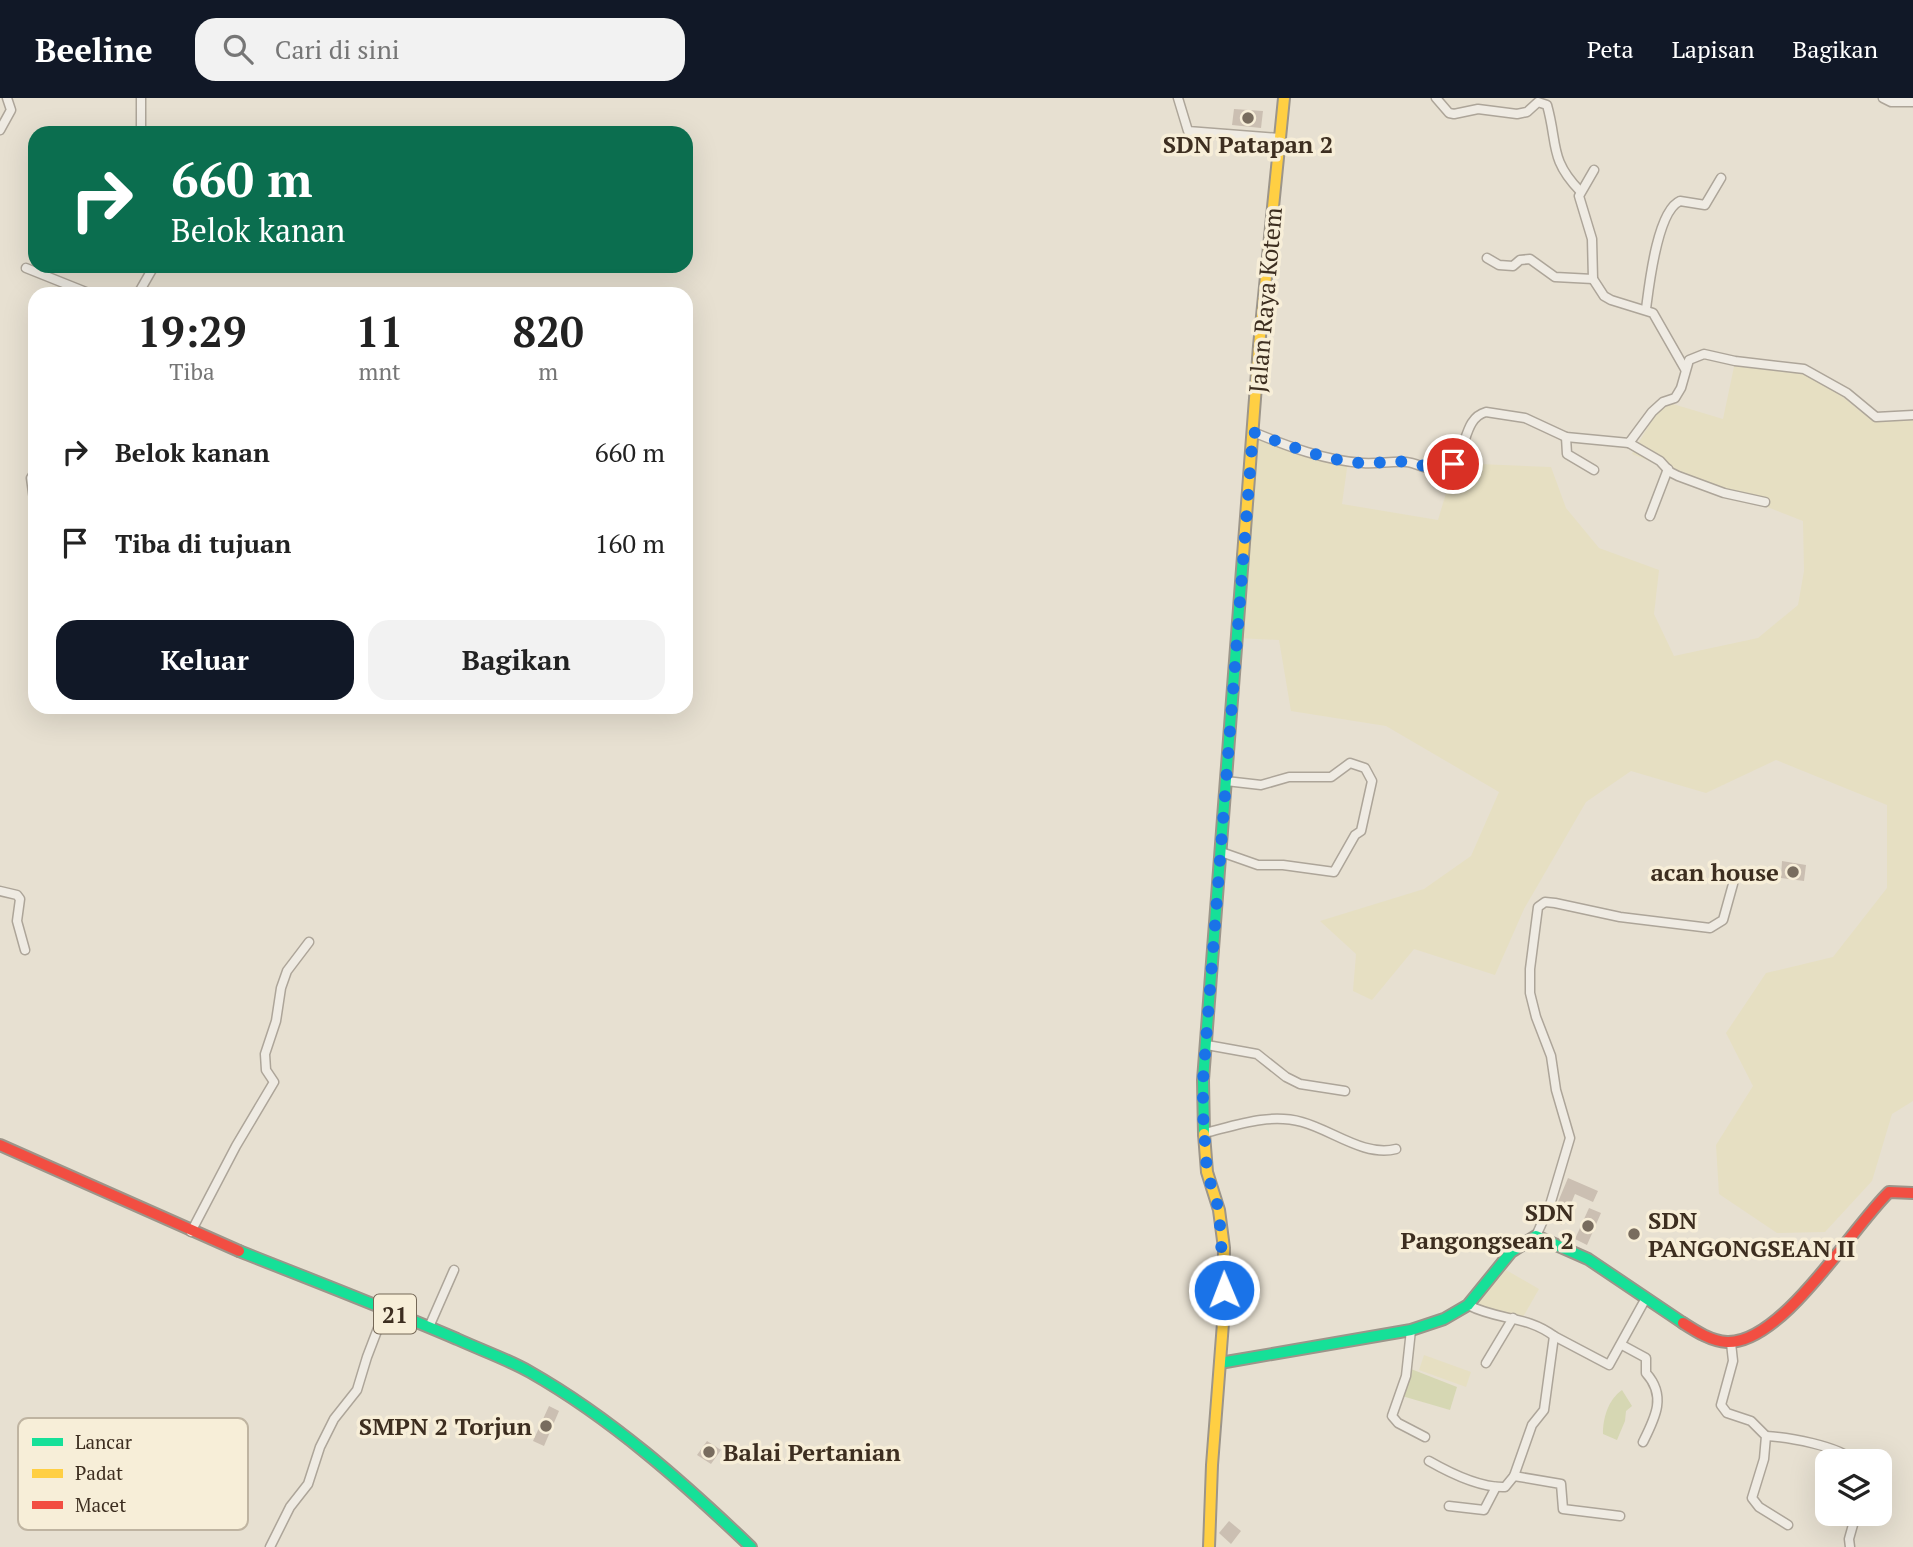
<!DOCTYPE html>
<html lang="id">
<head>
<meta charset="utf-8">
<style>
	:root { --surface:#fff; --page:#f2f2f2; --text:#222; --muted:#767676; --accent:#111827 }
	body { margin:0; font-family:"PT Serif",serif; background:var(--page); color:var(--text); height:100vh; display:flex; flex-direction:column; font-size:26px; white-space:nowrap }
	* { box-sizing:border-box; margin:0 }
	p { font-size:23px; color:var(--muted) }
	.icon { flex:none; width:38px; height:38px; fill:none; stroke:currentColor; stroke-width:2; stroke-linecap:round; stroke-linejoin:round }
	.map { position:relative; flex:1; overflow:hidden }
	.panel { position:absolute; left:28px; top:189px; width:665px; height:427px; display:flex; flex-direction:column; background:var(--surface); border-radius:21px; box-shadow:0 7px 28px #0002 }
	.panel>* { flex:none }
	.top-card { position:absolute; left:28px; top:28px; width:665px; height:147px; border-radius:21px; box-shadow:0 7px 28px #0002; background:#0b6e4f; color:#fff; overflow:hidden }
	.controls { position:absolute; left:1815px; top:1351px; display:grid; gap:14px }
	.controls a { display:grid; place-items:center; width:77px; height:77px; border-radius:14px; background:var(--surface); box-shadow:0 7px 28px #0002; font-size:35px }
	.pin { position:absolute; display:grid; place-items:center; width:60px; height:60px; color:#fff; margin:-30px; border:4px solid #fff; border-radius:50%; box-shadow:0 2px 7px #0007 }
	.me { position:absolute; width:77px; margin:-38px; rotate:359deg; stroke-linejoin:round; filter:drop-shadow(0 0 5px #0008) }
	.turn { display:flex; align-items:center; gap:24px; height:147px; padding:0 28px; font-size:32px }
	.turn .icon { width:91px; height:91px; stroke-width:2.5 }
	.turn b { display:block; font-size:49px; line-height:60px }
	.eta { display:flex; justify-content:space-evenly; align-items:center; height:119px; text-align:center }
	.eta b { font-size:42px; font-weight:600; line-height:49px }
	.cta { display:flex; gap:14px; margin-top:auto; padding:14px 28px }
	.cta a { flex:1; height:80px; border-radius:21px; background:var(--accent); color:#fff; font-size:28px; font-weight:600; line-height:80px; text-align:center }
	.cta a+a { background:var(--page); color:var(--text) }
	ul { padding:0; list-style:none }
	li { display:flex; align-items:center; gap:21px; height:91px; padding:0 28px }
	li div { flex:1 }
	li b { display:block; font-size:26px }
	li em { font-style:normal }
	header { display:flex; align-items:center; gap:42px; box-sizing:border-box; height:98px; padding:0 35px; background:var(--accent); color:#fff }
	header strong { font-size:33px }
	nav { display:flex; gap:38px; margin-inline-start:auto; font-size:24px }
	.search { width:490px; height:63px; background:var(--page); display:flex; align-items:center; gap:18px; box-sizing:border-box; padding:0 24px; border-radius:21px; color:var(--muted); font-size:26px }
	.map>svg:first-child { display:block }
	.farmland { fill:#e6dfc2 }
	.green { fill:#d6d7b3 }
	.building { fill:#cbbfb2 }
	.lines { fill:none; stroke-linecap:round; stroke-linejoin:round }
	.street-casing { stroke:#ada599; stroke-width:11 }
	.fast-casing { stroke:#9c958a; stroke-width:14 }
	.slow-casing { stroke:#9c958a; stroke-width:14 }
	.jam-casing { stroke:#9c958a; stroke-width:14 }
	.street { stroke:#efebe3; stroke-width:8 }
	.fast { stroke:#16e098; stroke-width:10 }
	.slow { stroke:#ffcf43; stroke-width:10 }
	.jam { stroke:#f24e42; stroke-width:10 }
	.route { stroke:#1a73e8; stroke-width:12; stroke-dasharray:0 21.6 }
	.poi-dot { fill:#786c5e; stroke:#f7eed8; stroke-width:2.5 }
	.labels { text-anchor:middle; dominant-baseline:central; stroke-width:7; stroke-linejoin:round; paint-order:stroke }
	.shield { fill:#f7eed8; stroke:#756857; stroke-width:2 }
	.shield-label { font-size:23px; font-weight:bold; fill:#3d2e20 }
	.poi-label { font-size:24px; font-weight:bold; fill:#3d2e20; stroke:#f7eed8; text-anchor:end }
	.street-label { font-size:24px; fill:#3d2e20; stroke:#f7eed8 }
	.key { fill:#f7eed8; stroke:#bfb4a1; stroke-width:2 }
	.key-label { font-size:19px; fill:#3d2e20 }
</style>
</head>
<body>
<header>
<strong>Beeline</strong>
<div class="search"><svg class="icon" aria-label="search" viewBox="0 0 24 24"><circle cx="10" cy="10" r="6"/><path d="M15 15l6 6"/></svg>Cari di sini</div>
<nav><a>Peta</a><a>Lapisan</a><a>Bagikan</a></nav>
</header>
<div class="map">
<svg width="1913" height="1449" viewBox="0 0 1913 1449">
	<rect width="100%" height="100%" fill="#e7e0d1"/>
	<g class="farmland">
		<path d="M 1735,264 L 1818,278 L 1861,314 L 1913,317 L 1913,1003 L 1892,1016 L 1872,1083 L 1825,1134 L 1777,1135 L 1719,1096 L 1716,1047 L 1753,988 L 1726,935 L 1766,875 L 1833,859 L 1887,790 L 1887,707 L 1776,662 L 1706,695 L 1631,673 L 1586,704 L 1524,811 L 1495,877 L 1414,851 L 1372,902 L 1353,893 L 1356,856 L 1320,823 L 1424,791 L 1471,758 L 1499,694 L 1386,628 L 1291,613 L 1279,542 L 1237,540 L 1253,336 L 1348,363 L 1342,406 L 1438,422 L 1455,365 L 1551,369 L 1566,410 L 1599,450 L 1659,472 L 1654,516 L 1674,558 L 1758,540 L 1798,507 L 1804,473 L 1803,423 L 1632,356 L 1663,303 L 1723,321 Z"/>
		<path d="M 1506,1172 L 1539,1191 L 1523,1219 L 1495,1216 L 1477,1206 Z"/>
		<path d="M 1424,1257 L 1471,1274 L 1466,1289 L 1419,1272 Z"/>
	</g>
	<g class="green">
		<path d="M 1411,1271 L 1457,1289 L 1450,1312 L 1402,1298 Z"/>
		<path d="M 1622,1292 L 1632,1308 L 1626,1313 L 1625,1323 L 1617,1342 L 1603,1336 C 1603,1320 1608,1302 1622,1292 Z"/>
	</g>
	<g class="building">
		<path d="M 1234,11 L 1263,13 L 1261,30 L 1232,27 Z"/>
		<path d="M 1782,763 L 1806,767 L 1804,783 L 1781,780 Z"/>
		<path d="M 1568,1080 L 1598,1093 L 1593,1104 L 1575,1096 L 1562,1127 L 1550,1123 Z"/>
		<path d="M 1589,1110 L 1601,1115 L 1587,1147 L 1575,1141 Z"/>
		<path d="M 549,1308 L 559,1313 L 544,1348 L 533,1343 Z"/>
		<path d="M 707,1343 L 721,1352 L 711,1366 L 697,1357 Z"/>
		<path d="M 1229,1423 L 1241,1433 L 1231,1446 L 1219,1435 Z"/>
	</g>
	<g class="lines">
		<defs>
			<g id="street">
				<path d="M 1178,0 L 1188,33 L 1280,40"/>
				<path d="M 1436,0 L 1449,15 L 1454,16 L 1478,11 L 1517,16 L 1527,14 L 1538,4 L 1547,7 C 1558,46 1549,61 1580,93"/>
				<path d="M 1883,0 L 1891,4 L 1913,4"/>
				<path d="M 0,32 L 11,12 L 7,0"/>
				<path d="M 141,35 L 141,0"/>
				<path d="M 1594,72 L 1579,98 L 1592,141 L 1593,181 L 1604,198 L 1611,202 L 1653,215 L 1685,271"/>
				<path d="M 1487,160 L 1499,167 L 1513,168 L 1520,162 L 1530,161 L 1555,179 L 1593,181"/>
				<path d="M 26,170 L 91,196"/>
				<path d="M 138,196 L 154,168"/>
				<path d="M 1646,211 C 1649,188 1657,113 1680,103 L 1705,107 L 1721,80"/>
				<path d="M 1253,334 C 1287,348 1326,363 1363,365 C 1377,366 1392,363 1406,364 C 1420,365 1434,378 1448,369 C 1469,357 1461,321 1486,314 L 1525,320 L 1566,339 L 1629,345 L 1652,314 L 1663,304 L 1675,300 L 1681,290 L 1689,262 L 1704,256 L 1735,263 L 1804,271 L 1847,295 L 1876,319 L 1913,317"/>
				<path d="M 1566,339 L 1567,356 L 1594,372"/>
				<path d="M 1629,345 L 1660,363 L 1670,374 L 1678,378 L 1724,395 L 1765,404"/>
				<path d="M 35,374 L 31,380 L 35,409"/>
				<path d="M 1650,418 L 1668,371"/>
				<path d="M 1221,754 L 1258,767 L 1283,767 L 1334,774 L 1355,737 L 1361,733 L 1372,683 L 1365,670 L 1350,665 L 1331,679 L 1289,679 L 1261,687 L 1226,683"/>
				<path d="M 0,793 L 17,797 L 20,801 L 17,823 L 25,852"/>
				<path d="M 1207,947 L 1257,956 L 1286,979 L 1300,986 L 1345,993"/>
				<path d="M 1205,1035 C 1237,1027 1269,1015 1302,1024 C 1332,1032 1364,1059 1396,1051"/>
				<path d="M 191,1134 L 236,1048 L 274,984 L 266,972 L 265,956 L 276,923 L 281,890 L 287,873 L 309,844"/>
				<path d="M 1536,1138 L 1550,1107 L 1570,1040 L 1556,992 L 1551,958 L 1536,919 L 1530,895 L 1530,871 L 1538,809 L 1545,804 L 1555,805 L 1620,819 L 1710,830 L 1723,822 L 1733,786"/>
				<path d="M 429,1229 L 454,1172"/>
				<path d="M 1411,1232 L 1406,1278 L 1392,1318 L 1398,1325 L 1425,1339"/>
				<path d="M 1554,1238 L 1609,1267 L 1646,1200"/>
				<path d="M 1731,1245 L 1733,1263 L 1721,1307 L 1727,1315 L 1751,1323 L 1766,1338 L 1764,1361 L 1752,1400 L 1759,1409 L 1788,1427"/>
				<path d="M 1622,1247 L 1646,1260 L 1646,1275 C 1667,1298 1655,1320 1643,1344"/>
				<path d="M 1486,1265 L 1513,1220"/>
				<path d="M 1766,1338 C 1788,1339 1839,1348 1854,1363"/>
				<path d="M 1429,1363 C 1450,1375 1480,1390 1505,1389 L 1514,1378 L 1532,1327 L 1544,1312 L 1554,1238 C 1526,1217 1499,1223 1468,1207"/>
				<path d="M 1514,1378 L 1561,1386 L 1563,1411 L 1620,1418"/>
				<path d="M 1449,1408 L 1484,1412 L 1496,1389"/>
				<path d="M 270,1449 L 290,1409 L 308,1386 L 320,1349 L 334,1321 L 357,1292 L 367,1259 L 385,1212"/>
				<path d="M 1850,1449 L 1849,1441 L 1856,1416"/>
			</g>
			<g id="fast">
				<path d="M 1204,1036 L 1203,982 L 1243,458"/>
				<path d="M 239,1153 C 312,1182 385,1210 457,1241 C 481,1252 507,1261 530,1274 C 611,1320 684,1385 751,1449"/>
				<path d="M 1220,1265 L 1411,1232 L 1444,1221 L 1468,1207 L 1511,1154 L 1536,1138 L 1588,1161 L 1683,1225"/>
			</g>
			<g id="slow">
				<path d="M 1243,458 L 1259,248 L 1284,0"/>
				<path d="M 1204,1036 L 1207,1074 L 1219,1112 L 1224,1150 L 1223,1225 L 1212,1367 L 1209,1449"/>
			</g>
			<g id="jam">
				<path d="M 0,1047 L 239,1153"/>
				<path d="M 1683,1225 C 1697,1234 1711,1243 1727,1244 C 1782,1246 1851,1131 1889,1094 L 1913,1095"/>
			</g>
		</defs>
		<use href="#street" class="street-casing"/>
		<use href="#fast" class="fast-casing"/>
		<use href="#slow" class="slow-casing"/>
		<use href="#jam" class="jam-casing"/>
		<use href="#street" class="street"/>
		<use href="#fast" class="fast"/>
		<use href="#slow" class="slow"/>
		<use href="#jam" class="jam"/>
	</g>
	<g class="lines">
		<path class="route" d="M 1224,1192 L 1219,1112 L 1207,1074 L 1203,1016 L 1203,982 L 1253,334 C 1287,347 1326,363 1363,365 C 1378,366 1392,362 1407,364 C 1424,365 1436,378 1453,366"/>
	</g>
	<g class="poi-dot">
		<circle cx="1248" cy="20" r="7"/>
		<circle cx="1793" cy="774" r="7"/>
		<circle cx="1588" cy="1128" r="7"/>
		<circle cx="1634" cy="1136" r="7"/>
		<circle cx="546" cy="1328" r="7"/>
		<circle cx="709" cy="1354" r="7"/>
	</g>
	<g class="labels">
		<rect class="shield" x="374" y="1196.5" width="42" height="39" rx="5"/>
		<g class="shield-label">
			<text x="395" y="1216">21</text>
		</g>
		<g class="poi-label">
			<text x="1248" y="46" text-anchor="middle">SDN Patapan 2</text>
			<text x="1779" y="774">acan house</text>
			<text x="1574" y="1114">SDN<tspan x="1574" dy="28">Pangongsean 2</tspan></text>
			<text x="1648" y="1122" text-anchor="start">SDN<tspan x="1648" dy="28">PANGONGSEAN II</tspan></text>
			<text x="532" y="1328">SMPN 2 Torjun</text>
			<text x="723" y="1354" text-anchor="start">Balai Pertanian</text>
		</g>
		<g class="street-label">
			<text transform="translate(1265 202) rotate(-85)">Jalan Raya Kotem</text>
		</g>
	</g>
	<rect x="18" y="1320" width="230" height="112" rx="10" class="key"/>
	<rect x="32" y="1340" width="31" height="8" fill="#16e098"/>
	<rect x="32" y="1371" width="31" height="9" fill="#ffcf43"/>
	<rect x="32" y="1403" width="31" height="8" fill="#f24e42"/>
	<g class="key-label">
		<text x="75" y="1351">Lancar</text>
		<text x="75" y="1382">Padat</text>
		<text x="75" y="1414">Macet</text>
	</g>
</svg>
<div class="controls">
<a><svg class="icon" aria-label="layers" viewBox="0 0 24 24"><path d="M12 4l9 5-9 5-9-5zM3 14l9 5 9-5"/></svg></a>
</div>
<div class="pin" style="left:1453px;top:366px;background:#d93025"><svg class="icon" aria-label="arrive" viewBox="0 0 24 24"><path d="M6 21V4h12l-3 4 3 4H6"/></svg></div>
<svg class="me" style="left:1224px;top:1192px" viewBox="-20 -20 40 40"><circle r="17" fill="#1a73e8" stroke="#fff" stroke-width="3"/><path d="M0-11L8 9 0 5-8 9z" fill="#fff"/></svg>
<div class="top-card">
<div class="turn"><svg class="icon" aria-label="right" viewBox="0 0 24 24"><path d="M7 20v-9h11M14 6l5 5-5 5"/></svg><div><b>660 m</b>Belok kanan</div></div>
</div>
<section class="panel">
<div class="eta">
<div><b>19:29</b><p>Tiba</p></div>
<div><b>11</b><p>mnt</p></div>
<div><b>820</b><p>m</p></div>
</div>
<ul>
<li><svg class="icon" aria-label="right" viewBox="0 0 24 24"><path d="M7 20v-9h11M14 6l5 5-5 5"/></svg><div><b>Belok kanan</b></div><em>660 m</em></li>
<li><svg class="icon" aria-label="arrive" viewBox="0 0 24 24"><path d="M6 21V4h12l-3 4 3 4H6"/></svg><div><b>Tiba di tujuan</b></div><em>160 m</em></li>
</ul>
<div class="cta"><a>Keluar</a><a>Bagikan</a></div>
</section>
</div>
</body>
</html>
